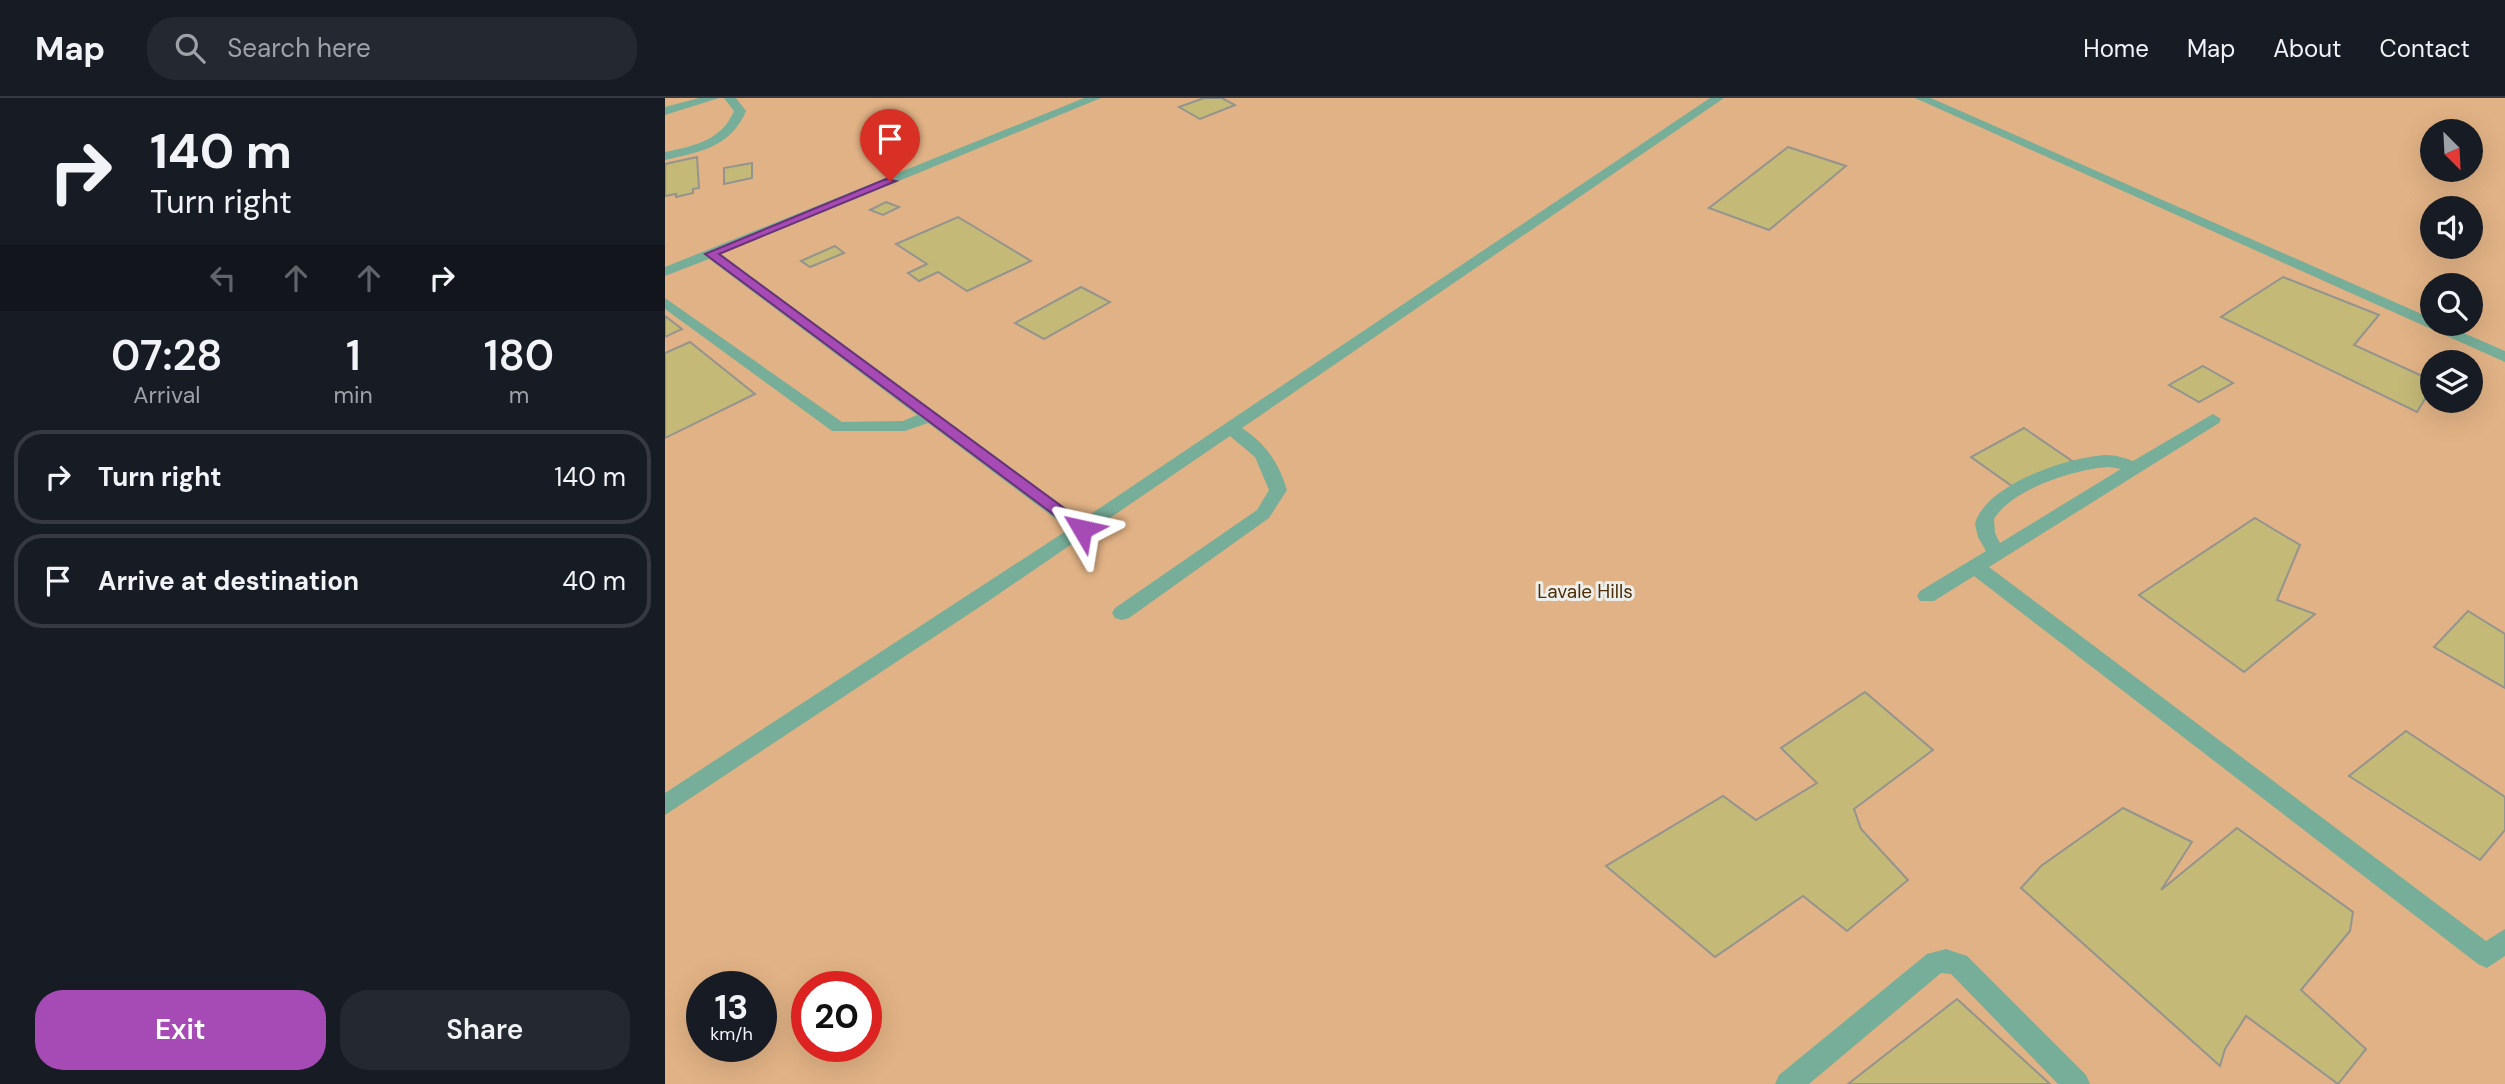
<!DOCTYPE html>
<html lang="en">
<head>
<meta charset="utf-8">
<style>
	:root { --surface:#171b24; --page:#242831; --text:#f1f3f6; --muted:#9ea1a6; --line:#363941; --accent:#a64bb6 }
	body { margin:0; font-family:"DM Sans",sans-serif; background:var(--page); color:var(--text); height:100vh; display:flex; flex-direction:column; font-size:26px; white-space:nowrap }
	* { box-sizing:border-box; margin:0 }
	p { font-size:23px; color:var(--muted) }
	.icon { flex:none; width:38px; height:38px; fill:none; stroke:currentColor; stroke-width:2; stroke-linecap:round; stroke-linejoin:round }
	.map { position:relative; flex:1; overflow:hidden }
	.details { display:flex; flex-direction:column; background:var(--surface); width:665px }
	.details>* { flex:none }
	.hud { background:#171b24; color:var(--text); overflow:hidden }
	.needle { width:46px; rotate:156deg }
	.controls { position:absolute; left:1755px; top:21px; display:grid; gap:14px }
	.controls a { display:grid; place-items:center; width:63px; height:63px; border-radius:50%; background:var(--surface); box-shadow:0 7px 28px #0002; font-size:35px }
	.speed { position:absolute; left:21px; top:873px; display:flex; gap:14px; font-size:35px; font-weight:700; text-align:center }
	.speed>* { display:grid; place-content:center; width:91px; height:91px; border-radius:50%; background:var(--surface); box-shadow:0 7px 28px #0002; line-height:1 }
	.speed small { font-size:18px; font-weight:400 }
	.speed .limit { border:10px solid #d22; background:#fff; color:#111 }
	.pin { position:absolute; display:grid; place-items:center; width:60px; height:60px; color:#fff; margin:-72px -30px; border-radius:50% 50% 50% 0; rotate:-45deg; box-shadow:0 0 7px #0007 }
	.pin .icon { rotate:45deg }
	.me { position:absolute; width:77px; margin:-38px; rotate:306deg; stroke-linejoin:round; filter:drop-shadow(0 0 5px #0008) }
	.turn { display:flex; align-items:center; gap:24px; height:147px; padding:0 35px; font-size:32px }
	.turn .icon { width:91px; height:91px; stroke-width:2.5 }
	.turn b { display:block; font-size:49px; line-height:60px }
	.lanes { display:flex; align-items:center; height:66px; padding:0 35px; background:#0003; justify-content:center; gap:35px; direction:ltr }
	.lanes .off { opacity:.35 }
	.eta { display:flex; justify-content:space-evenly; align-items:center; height:119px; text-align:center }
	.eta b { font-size:42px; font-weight:600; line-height:49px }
	.primary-button { display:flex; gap:14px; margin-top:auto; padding:14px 35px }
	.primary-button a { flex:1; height:80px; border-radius:28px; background:var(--accent); color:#fff; font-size:28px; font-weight:600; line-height:80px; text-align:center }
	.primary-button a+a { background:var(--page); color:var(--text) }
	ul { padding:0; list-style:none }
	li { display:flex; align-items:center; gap:21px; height:94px; margin:0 14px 10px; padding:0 21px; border:4px solid var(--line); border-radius:28px }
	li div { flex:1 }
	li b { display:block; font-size:26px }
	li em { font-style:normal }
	header { display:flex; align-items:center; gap:42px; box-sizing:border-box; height:98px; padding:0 35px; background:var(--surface); border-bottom:2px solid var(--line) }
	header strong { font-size:33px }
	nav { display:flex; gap:38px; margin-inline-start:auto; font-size:24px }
	.search { width:490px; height:63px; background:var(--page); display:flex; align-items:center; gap:18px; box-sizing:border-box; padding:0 24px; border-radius:28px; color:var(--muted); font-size:26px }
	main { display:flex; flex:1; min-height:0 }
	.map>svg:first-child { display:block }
	.green { fill:#e1b285; fill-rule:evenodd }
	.building { fill:#c4b977; stroke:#94948f; stroke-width:2 }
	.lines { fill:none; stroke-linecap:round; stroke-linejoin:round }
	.lane { fill:#77ae99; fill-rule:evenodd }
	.route { fill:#a64bb6; stroke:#6c3176; stroke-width:2 }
	.labels { text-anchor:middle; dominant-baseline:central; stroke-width:6; stroke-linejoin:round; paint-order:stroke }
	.park-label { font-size:19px; fill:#4f2e06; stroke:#ecefeb }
</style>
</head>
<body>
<header>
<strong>Map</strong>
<div class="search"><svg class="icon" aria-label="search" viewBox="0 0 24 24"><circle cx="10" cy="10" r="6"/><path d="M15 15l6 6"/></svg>Search here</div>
<nav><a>Home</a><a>Map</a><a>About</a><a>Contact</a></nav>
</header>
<main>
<section class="details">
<div class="hud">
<div class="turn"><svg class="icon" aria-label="right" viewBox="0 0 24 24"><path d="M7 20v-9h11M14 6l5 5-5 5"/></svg><div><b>140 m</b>Turn right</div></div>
<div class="lanes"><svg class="icon off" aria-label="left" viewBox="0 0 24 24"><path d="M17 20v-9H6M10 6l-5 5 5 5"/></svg><svg class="icon off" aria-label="ahead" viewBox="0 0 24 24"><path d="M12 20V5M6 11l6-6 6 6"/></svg><svg class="icon off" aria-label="ahead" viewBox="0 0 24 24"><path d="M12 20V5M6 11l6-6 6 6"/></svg><svg class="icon" aria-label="right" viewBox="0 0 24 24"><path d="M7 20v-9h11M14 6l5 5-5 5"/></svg></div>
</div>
<div class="eta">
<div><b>07:28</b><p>Arrival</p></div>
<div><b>1</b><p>min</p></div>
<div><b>180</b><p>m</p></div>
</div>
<ul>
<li><svg class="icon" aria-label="right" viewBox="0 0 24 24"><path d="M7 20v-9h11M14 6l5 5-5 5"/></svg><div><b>Turn right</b></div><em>140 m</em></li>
<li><svg class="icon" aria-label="arrive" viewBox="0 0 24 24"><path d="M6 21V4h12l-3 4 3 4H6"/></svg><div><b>Arrive at destination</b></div><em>40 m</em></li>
</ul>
<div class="primary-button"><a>Exit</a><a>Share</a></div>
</section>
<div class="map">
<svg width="1840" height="986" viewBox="0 0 1840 986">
	<rect width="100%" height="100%" fill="#dfe2de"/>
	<path class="green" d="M 0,0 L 1840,0 L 1840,986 L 0,986 ZM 1768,33 L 1806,33 L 1806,72 L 1768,72 ZM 1768,110 L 1806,110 L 1806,149 L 1768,149 ZM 1768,187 L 1806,187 L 1806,226 L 1768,226 ZM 1768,264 L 1806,264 L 1806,303 L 1768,303 ZM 37,889 L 96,889 L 96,948 L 37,948 ZM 142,889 L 201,889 L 201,948 L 142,948 Z"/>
	<g class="building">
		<path d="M 539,0 L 557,0 L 570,7 L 535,21 L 514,9 Z"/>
		<path d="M 1123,49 L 1181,68 L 1104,132 L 1044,110 Z"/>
		<path d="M 32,59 L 34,90 L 28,91 L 28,95 L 11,99 L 11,96 L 0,98 L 0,66 Z"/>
		<path d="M 87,65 L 87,80 L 59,86 L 59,70 Z"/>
		<path d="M 221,104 L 234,109 L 218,117 L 205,112 Z"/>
		<path d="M 293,119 L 366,163 L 302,193 L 273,174 L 254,183 L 243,175 L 262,166 L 231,146 Z"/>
		<path d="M 170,148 L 179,155 L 145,169 L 136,163 Z"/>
		<path d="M 1618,179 L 1714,217 L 1689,247 L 1768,283 L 1768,288 L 1752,314 L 1556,219 Z"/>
		<path d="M 416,189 L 445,204 L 379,241 L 350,225 Z"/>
		<path d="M 0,218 L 17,231 L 0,239 Z"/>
		<path d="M 25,244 L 90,296 L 0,340 L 0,255 Z"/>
		<path d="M 1538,268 L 1568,285 L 1534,304 L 1504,287 Z"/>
		<path d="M 1359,330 L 1407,363 L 1354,393 L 1306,359 Z"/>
		<path d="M 1590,420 L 1635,447 L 1612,502 L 1650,516 L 1579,574 L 1474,497 Z"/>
		<path d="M 1803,513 L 1840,536 L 1840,590 L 1769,549 Z"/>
		<path d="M 1200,594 L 1268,652 L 1189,711 L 1196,731 L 1243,782 L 1182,833 L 1138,798 L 1050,859 L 941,768 L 1058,698 L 1091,722 L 1152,685 L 1116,650 Z"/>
		<path d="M 1741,633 L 1840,699 L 1840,732 L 1815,762 L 1684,678 Z"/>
		<path d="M 1458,710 L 1527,744 L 1496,792 L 1572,730 L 1688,814 L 1685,833 L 1636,892 L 1701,951 L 1673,986 L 1581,918 L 1560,951 L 1555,968 L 1356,790 L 1376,768 Z"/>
		<path d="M 1292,901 L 1385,986 L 1183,986 Z"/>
	</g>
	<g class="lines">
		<g class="lane">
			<path d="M 34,0 L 54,0 L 0,17 L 0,9 Z"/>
			<path d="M 59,0 L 71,0 L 81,13 C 66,49 35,54 0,62 L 0,54 C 29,48 56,43 69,13 Z"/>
			<path d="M 419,0 L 436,0 L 56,156 L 417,422 L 1045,0 L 1059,0 L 577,330 C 601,346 614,365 622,392 L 604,420 L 464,520 L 457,522 L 450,520 L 447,515 L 450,510 L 592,412 L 604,392 L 590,359 L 565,338 L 322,504 L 0,717 L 0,695 L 404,431 L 263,325 L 240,333 L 167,333 L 0,211 L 0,200 L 177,324 L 238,323 L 252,317 L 44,161 L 0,178 L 0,169 Z"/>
			<path d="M 1250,0 L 1266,0 L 1768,221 L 1768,226 L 1778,226 L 1840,253 L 1840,264 Z"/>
			<path d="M 1548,316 L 1556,321 L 1554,325 L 1324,469 L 1821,843 L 1840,831 L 1840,858 L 1822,870 L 1813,866 L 1309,478 L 1269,503 L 1255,503 L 1252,498 L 1255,493 L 1321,453 L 1313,439 L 1310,426 C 1320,386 1404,359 1441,357 C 1451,357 1460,360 1468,363 ZM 1444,369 L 1456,371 L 1335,445 L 1330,435 L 1329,421 C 1347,391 1410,371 1444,369 Z"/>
			<path d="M 1281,851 L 1302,858 L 1421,977 L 1425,986 L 1393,986 L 1286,876 L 1276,875 L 1144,986 L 1110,986 L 1114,977 L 1262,856 Z"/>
		</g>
	</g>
	<path class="route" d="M 221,81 L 231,83 L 54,156 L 422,427 L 425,431 L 422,434 L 412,434 L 40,156 Z"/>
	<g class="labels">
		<g class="park-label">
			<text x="920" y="493">Lavale Hills</text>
		</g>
	</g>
</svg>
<div class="controls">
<a><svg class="needle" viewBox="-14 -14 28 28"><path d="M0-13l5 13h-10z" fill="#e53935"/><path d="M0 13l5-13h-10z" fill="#9ea1a6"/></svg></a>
<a><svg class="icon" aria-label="sound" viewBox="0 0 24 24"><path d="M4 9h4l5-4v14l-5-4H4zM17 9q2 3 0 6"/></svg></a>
<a><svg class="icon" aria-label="search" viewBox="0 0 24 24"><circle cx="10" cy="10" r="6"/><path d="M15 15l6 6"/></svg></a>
<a><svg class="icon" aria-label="layers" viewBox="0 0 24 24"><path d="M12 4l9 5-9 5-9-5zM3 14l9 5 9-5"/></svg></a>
</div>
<div class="speed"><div>13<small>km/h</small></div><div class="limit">20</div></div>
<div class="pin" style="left:225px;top:83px;background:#d93025"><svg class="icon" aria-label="arrive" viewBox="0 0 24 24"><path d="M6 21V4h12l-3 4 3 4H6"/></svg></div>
<svg class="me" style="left:417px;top:431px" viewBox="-20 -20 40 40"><path d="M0-17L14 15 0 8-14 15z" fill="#a64bb6" stroke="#fff" stroke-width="4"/></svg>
</div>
</main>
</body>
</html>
